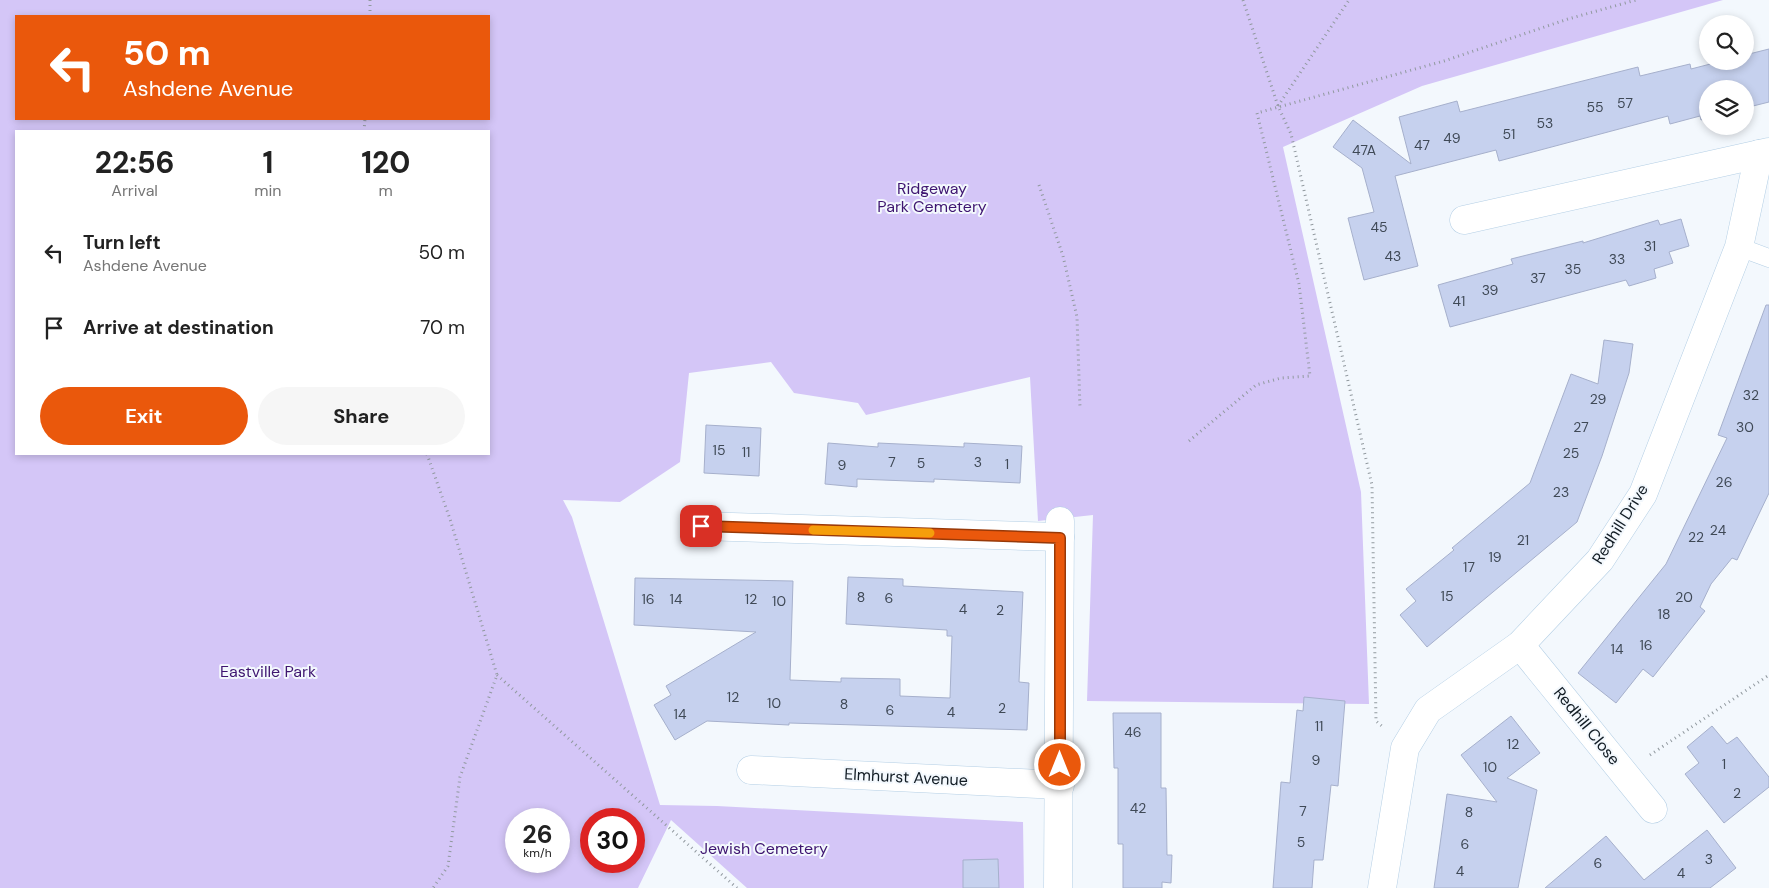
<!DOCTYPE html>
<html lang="en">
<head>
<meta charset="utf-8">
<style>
	:root { --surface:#fff; --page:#f6f6f6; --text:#222; --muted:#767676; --accent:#ea580c }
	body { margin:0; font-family:"DM Sans",sans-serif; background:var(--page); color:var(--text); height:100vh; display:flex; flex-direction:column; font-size:19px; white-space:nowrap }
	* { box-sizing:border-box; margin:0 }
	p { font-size:16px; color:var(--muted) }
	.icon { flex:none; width:28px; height:28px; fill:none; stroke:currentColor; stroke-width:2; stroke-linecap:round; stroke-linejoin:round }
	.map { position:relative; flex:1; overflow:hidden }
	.panel { position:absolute; left:15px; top:130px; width:475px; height:325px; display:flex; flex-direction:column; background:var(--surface); border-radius:0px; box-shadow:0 2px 8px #0003 }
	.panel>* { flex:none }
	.hud { position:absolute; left:15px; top:15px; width:475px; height:105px; border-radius:0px; box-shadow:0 2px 8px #0003; background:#ea580c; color:#fff; overflow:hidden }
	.controls { position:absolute; left:1699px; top:15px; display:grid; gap:10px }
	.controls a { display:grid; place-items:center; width:55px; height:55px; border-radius:50%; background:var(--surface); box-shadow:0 2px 8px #0003; font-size:25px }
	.speed { position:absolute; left:505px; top:808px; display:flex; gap:10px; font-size:25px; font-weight:700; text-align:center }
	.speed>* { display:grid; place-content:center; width:65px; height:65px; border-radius:50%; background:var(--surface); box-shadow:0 2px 8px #0003; line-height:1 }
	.speed small { font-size:12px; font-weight:400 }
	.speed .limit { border:8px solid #d22; background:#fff; color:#111 }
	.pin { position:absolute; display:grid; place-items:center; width:42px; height:42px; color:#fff; margin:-21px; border-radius:10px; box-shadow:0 2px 8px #0006 }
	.me { position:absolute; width:55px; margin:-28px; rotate:0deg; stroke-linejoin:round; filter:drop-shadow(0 0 4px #0008) }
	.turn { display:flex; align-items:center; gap:18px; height:105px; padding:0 25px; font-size:22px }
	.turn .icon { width:65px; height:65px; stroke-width:2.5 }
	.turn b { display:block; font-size:35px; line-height:42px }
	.eta { display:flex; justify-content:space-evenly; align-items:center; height:85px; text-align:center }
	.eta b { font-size:30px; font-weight:700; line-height:35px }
	.primary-button { display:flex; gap:10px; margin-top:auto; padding:10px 25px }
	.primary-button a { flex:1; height:58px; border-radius:30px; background:var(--accent); color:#fff; font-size:20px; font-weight:700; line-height:58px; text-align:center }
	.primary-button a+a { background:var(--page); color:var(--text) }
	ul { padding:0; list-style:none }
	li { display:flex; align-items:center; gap:15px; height:75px; padding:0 25px }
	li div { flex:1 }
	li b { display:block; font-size:19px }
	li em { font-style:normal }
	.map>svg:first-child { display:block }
	.green { fill:#d4c6f7; fill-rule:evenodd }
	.building { fill:#c6d1ee; stroke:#a6b0cc }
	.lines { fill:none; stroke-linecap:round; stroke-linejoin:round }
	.service-casing { stroke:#b4cfe5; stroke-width:19 }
	.minor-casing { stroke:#b4cfe5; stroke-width:29 }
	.path { stroke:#91999f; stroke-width:3; stroke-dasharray:1 4; stroke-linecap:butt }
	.service { stroke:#fff; stroke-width:18 }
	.minor { stroke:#fff; stroke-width:28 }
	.route-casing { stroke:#983908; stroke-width:12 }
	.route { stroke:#ea580c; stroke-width:9 }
	.slow { stroke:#f59e0b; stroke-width:9 }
	.labels { text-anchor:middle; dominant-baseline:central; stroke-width:4; stroke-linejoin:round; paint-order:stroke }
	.number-label { font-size:14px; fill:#3f4956 }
	.park-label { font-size:16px; fill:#3e1570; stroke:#f3f8fd }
	.street-label { font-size:16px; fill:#121c24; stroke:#f3f8fd }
</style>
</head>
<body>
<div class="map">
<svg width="1769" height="888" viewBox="0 0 1769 888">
	<rect width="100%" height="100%" fill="#f3f8fd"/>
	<path class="green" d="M 0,0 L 1723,0 L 1422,86 L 1283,147 L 1361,492 L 1369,704 L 1087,701 L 1093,515 L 1038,521 L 1030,377 L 866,415 L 858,403 L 794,393 L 771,362 L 689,373 L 680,462 L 620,502 L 563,500 L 572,517 L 660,805 L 717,806 L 1023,822 L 1024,888 L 747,888 L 671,820 L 638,888 L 0,888 ZM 16,16 L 489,16 L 489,119 L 16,119 ZM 16,131 L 489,131 L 489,454 L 16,454 ZM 516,819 L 559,819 L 559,861 L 516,861 ZM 591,819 L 634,819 L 634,861 L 591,861 Z"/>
	<g class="building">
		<path d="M 1769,49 L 1769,102 L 1745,108 L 1745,89 L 1708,89 L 1708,118 L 1701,120 L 1700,116 L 1670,124 L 1668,116 L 1499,161 L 1496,150 L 1395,176 L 1418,266 L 1364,280 L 1348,218 L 1374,212 L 1362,168 L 1333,147 L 1353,120 L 1411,164 L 1399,117 L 1457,101 L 1460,112 L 1638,67 L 1640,76 L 1690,64 L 1691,69 L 1722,61 L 1745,61 L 1745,55 Z"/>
		<path d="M 1681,219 L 1689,246 L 1669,252 L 1673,263 L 1654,269 L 1656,278 L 1629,286 L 1626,280 L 1450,327 L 1438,285 L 1513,264 L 1511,259 L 1583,241 L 1583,243 L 1658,220 L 1660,225 Z"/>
		<path d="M 1766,305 L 1769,305 L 1769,493 L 1737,560 L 1732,558 L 1711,584 L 1700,607 L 1705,611 L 1653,677 L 1643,669 L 1616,703 L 1578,673 L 1666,564 L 1727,438 L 1718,435 Z"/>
		<path d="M 1604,340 L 1633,344 L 1629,373 L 1602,456 L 1577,522 L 1427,647 L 1400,615 L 1416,601 L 1406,589 L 1454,550 L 1452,548 L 1530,483 L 1571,374 L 1598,384 Z"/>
		<path d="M 706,425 L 761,428 L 759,476 L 704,473 Z"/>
		<path d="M 828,443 L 878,447 L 878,443 L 964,447 L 964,443 L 1022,446 L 1020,483 L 934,479 L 934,482 L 857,479 L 857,487 L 825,484 Z"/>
		<path d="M 848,577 L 903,579 L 903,586 L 1023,592 L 1019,682 L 1029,683 L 1027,730 L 789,723 L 789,725 L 707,721 L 675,740 L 654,705 L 671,695 L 666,686 L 756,632 L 634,625 L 635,578 L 793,581 L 790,680 L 841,682 L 841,678 L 900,679 L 900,696 L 950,698 L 952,636 L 947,636 L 947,630 L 846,624 Z"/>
		<path d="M 1304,697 L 1345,701 L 1338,786 L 1331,785 L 1323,860 L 1314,860 L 1312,888 L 1273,888 L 1281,782 L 1290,783 L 1297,710 L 1303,711 Z"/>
		<path d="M 1113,713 L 1161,713 L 1161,788 L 1166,788 L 1167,855 L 1172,855 L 1171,883 L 1162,882 L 1162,888 L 1123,888 L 1123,844 L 1118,844 L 1118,768 L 1114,768 Z"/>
		<path d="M 1511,716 L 1540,753 L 1507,778 L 1537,790 L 1518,888 L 1434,888 L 1447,794 L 1497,802 L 1461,755 Z"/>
		<path d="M 1712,726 L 1727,744 L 1737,737 L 1769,777 L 1769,787 L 1724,823 L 1685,774 L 1699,763 L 1687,747 Z"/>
		<path d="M 1707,830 L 1736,868 L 1710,888 L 1545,888 L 1606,836 L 1644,880 Z"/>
		<path d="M 998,859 L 999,888 L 963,888 L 963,860 Z"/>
	</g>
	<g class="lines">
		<defs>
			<path id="service" d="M 1739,247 L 1769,258"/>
			<g id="minor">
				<path d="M 1464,220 L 1769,152"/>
				<path d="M 701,526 L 1060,537"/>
				<path d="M 1520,645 L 1653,809"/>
				<path d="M 751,770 L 1060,785"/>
				<path d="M 1058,888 L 1060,521"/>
				<path d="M 1382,888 L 1405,748 L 1428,710 L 1520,645 L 1600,560 L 1643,494 L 1739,247 L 1759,154"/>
			</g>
		</defs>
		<use href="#service" class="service-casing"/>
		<use href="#minor" class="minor-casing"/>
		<g class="path">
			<path d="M 1243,0 L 1278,106 L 1291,134 L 1372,485 L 1376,721 L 1383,727"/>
			<path d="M 370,16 L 370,0"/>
			<path d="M 1278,106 L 1349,0"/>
			<path d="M 364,131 L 365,119"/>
			<path d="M 1039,185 L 1063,256 L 1077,317 L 1080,408"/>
			<path d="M 1189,441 L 1256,385 L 1281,378 L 1310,376 L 1299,284 L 1257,113 L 1444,61 L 1568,19 L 1636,0"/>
			<path d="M 427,454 L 450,519 L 497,675 L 460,777 L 448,866 L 433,888"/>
			<path d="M 497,675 L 737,888"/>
			<path d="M 1650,755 L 1769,675"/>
		</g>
		<use href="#service" class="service"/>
		<use href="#minor" class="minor"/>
	</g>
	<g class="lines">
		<defs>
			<path id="route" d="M 701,526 L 1060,538 L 1060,765"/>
		</defs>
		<use href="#route" class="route-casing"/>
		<use href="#route" class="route"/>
		<path class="slow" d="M 813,530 L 930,533"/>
	</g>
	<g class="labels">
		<g class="number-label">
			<text x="1625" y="103">57</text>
			<text x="1595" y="107">55</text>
			<text x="1545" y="123">53</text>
			<text x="1509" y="134">51</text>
			<text x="1452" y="138">49</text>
			<text x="1422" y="145">47</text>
			<text x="1364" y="150">47A</text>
			<text x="1379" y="227">45</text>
			<text x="1650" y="246">31</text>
			<text x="1393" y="256">43</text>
			<text x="1617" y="259">33</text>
			<text x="1573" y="269">35</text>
			<text x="1538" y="278">37</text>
			<text x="1490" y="290">39</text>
			<text x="1459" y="301">41</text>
			<text x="1751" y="395">32</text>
			<text x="1598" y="399">29</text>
			<text x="1581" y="427">27</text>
			<text x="1745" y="427">30</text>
			<text x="719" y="450">15</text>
			<text x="746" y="452">11</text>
			<text x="1571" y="453">25</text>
			<text x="892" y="462">7</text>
			<text x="978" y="462">3</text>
			<text x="921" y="463">5</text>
			<text x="1007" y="464">1</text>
			<text x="842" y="465">9</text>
			<text x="1724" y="482">26</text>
			<text x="1561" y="492">23</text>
			<text x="1718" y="530">24</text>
			<text x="1696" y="537">22</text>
			<text x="1523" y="540">21</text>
			<text x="1495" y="557">19</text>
			<text x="1469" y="567">17</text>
			<text x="1447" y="596">15</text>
			<text x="861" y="597">8</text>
			<text x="1684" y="597">20</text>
			<text x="889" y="598">6</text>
			<text x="648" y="599">16</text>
			<text x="676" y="599">14</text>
			<text x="751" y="599">12</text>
			<text x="779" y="601">10</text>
			<text x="963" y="609">4</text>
			<text x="1000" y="610">2</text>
			<text x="1664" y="614">18</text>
			<text x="1646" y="645">16</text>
			<text x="1617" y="649">14</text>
			<text x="733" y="697">12</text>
			<text x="774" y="703">10</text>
			<text x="844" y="704">8</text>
			<text x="1002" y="708">2</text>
			<text x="890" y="710">6</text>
			<text x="951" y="712">4</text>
			<text x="680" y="714">14</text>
			<text x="1319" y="726">11</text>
			<text x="1133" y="732">46</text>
			<text x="1513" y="744">12</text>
			<text x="1316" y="760">9</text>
			<text x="1724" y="764">1</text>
			<text x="1490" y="767">10</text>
			<text x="1737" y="793">2</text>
			<text x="1138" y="808">42</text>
			<text x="1303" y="811">7</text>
			<text x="1469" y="812">8</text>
			<text x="1301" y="842">5</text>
			<text x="1465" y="844">6</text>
			<text x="1709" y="859">3</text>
			<text x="1598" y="863">6</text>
			<text x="1460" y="871">4</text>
			<text x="1681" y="873">4</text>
		</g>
		<g class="park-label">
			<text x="932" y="188">Ridgeway<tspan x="932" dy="18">Park Cemetery</tspan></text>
			<text x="268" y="671">Eastville Park</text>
			<text x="764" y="848">Jewish Cemetery</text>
		</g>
		<g class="street-label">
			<text transform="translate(1620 524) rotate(-58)">Redhill Drive</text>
			<text transform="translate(1587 726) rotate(51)">Redhill Close</text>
			<text transform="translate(906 777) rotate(3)">Elmhurst Avenue</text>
		</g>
	</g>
</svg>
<div class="controls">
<a><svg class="icon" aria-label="search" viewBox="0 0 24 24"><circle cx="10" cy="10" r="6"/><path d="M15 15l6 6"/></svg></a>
<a><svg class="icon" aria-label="layers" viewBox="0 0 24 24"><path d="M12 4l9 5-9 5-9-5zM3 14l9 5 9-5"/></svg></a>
</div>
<div class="speed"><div>26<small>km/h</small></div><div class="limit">30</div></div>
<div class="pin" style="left:701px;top:526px;background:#d93025"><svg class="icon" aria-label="arrive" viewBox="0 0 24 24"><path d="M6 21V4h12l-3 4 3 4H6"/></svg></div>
<svg class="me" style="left:1060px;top:765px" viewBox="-20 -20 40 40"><circle r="17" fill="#ea580c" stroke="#fff" stroke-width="3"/><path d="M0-11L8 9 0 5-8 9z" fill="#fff"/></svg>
<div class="hud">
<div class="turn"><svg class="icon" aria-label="left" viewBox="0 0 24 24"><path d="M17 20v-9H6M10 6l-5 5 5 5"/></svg><div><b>50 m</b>Ashdene Avenue</div></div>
</div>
<section class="panel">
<div class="eta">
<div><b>22:56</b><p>Arrival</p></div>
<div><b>1</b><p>min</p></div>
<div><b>120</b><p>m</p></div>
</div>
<ul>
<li><svg class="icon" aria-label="left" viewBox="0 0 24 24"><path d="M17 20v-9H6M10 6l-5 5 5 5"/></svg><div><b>Turn left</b><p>Ashdene Avenue</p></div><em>50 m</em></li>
<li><svg class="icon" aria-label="arrive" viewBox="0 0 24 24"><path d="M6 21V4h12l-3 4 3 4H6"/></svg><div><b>Arrive at destination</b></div><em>70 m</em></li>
</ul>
<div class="primary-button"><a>Exit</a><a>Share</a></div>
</section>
</div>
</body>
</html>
